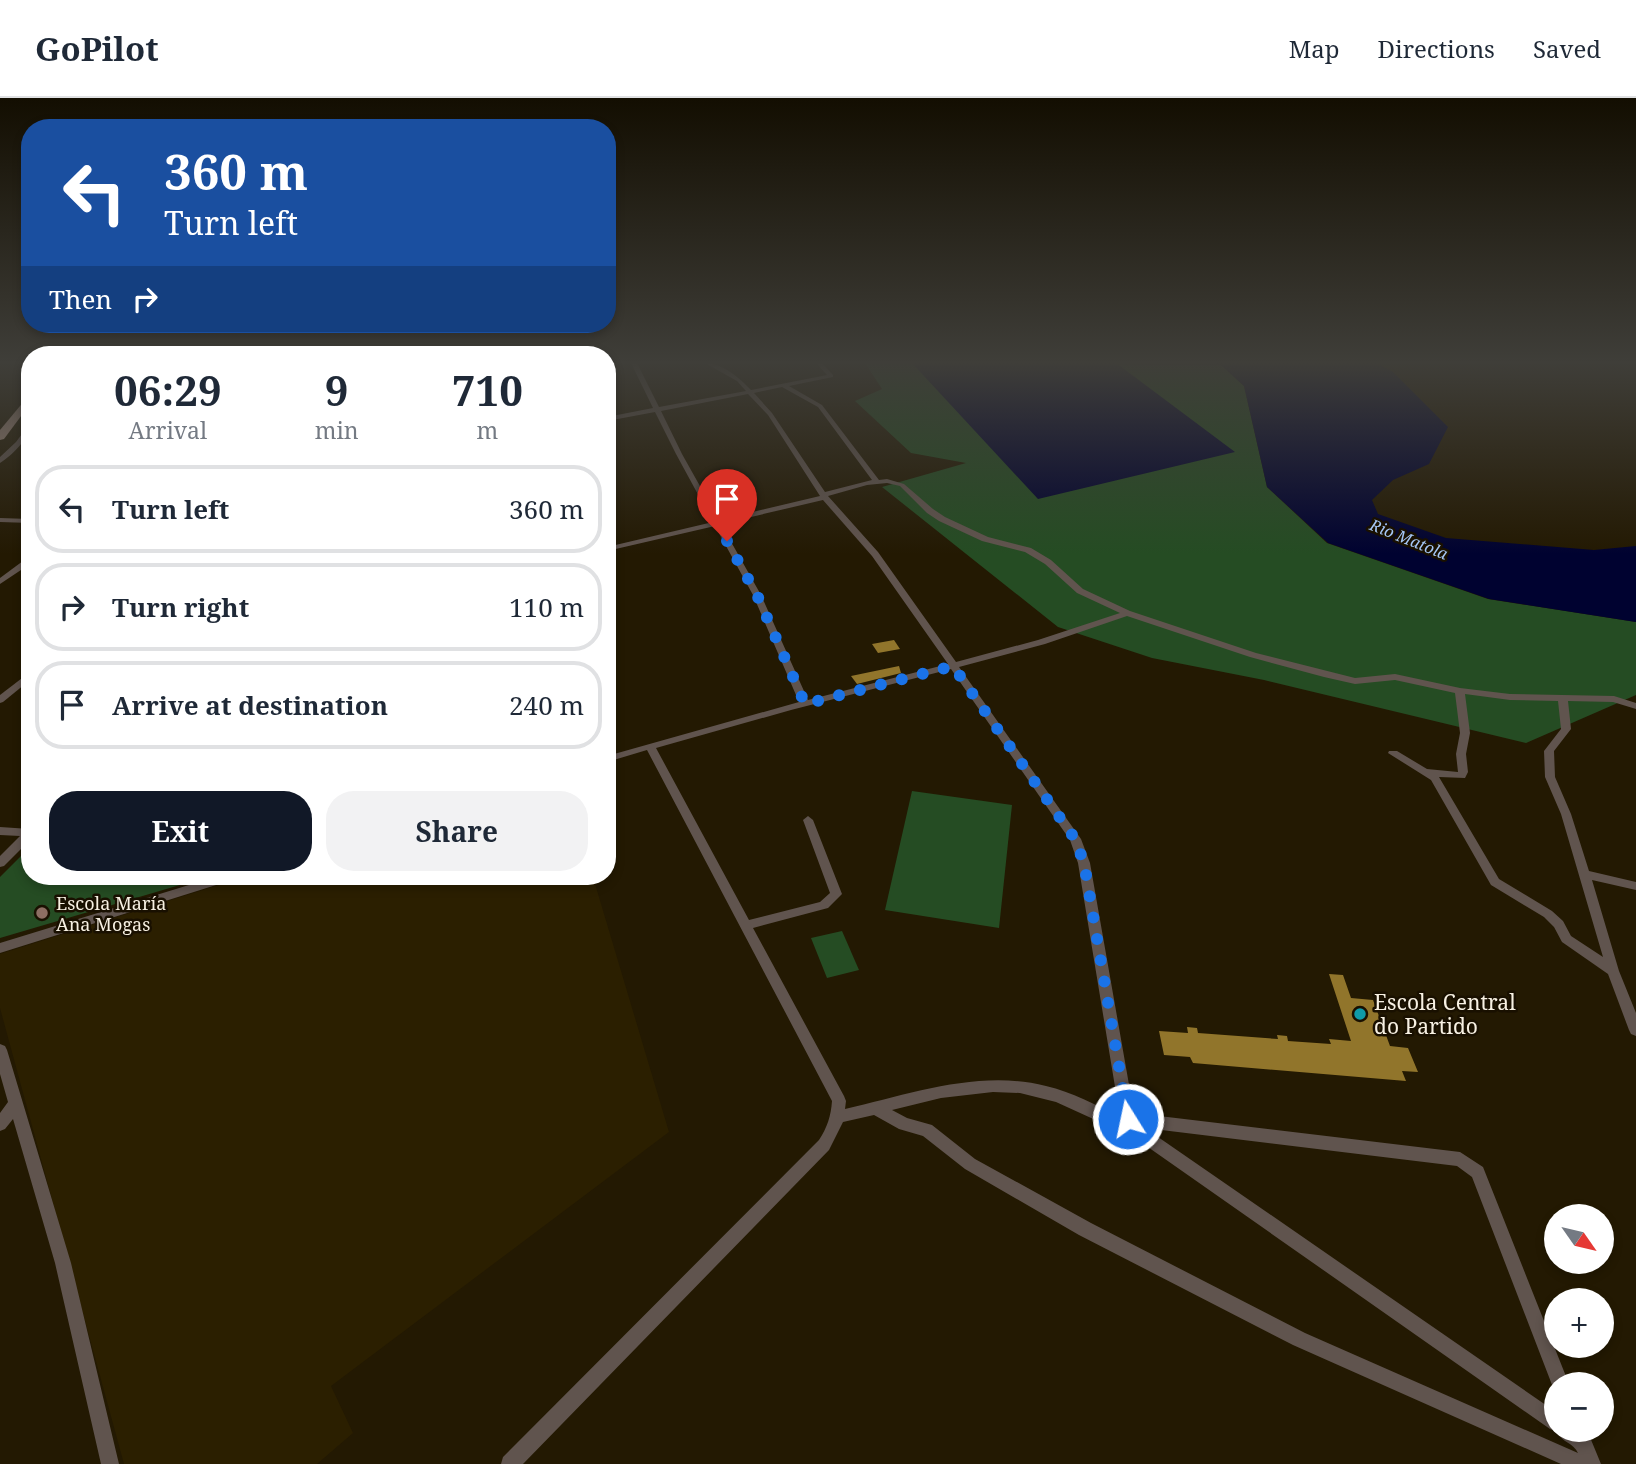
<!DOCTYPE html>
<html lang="en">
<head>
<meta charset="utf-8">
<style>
	:root { --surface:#fff; --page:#f2f2f3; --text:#1f2937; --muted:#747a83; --line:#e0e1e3; --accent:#111827 }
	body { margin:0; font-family:"Noto Serif",serif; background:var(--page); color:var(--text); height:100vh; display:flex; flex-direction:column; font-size:26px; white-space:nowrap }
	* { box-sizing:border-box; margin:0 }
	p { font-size:23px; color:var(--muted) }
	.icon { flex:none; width:38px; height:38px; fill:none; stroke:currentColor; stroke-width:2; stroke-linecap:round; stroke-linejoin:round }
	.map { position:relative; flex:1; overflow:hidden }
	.panel { position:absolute; left:21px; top:248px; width:595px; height:539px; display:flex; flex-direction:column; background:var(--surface); border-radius:28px; box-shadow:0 4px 10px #0003 }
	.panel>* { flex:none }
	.banner { position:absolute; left:21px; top:21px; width:595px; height:214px; border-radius:28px; box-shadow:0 4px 10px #0003; background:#1a4fa0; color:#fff; overflow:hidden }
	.needle { width:46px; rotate:124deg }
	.tools { position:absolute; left:1544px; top:1106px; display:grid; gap:14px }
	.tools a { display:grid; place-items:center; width:70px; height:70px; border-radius:50%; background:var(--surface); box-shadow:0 4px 10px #0003; font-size:35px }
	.pin { position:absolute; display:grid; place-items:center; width:60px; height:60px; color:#fff; margin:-72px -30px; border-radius:50% 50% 50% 0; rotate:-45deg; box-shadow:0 0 7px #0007 }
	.pin .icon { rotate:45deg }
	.me { position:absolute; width:77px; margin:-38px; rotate:350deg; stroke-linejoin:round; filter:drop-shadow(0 0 5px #0008) }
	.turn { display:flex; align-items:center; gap:24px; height:147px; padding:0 28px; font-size:32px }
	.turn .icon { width:91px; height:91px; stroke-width:2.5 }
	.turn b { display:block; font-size:49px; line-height:60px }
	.then { display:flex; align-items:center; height:66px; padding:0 28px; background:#0003; gap:14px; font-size:26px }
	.eta { display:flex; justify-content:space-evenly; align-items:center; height:119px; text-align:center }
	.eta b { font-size:42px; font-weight:700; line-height:49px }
	.primary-button { display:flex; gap:14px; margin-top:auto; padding:14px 28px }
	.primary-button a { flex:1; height:80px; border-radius:28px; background:var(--accent); color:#fff; font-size:28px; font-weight:700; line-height:80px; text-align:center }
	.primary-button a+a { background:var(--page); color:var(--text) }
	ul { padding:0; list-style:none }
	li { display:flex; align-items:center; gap:21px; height:88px; margin:0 14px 10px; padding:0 14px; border:4px solid var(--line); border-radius:28px }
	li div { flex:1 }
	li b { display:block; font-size:26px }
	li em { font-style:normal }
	header { display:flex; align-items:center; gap:42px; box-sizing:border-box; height:98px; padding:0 35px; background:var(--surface); border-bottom:2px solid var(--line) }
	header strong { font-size:33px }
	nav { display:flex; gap:38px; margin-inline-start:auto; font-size:24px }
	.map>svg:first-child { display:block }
	.built { fill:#2b1f00 }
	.green { fill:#254c23 }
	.water { fill:#000230 }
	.building { fill:#91752b }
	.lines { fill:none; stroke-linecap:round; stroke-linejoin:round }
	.street { fill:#60544e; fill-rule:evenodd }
	.primary { fill:#a68d81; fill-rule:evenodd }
	.route { stroke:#1a73e8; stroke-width:12; stroke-dasharray:0 21.6 }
	.education-dot { fill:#8d6e63; stroke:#191000; stroke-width:2.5 }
	.culture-dot { fill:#0f9aa8; stroke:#191000; stroke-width:2.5 }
	.labels { text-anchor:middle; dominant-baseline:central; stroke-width:5; stroke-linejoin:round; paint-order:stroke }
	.far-water-label { font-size:16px; font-style:italic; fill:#a5c6f5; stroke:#191000 }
	.poi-label { font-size:18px; fill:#f8f1e3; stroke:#191000; text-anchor:start }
	.near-poi-label { font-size:21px; fill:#f8f1e3; stroke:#191000; text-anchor:start }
</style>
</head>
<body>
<header>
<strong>GoPilot</strong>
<nav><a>Map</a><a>Directions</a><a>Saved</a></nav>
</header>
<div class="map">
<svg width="1636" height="1366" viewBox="0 0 1636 1366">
	<rect width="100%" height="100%" fill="#231902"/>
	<path class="built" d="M 244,779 L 593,779 L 669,1034 L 331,1288 L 353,1335 L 317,1366 L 124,1366 L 0,910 L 0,856 Z"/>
	<g class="green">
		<path d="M 865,265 L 1221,267 L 1244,288 L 1267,389 L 1327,445 L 1488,501 L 1636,524 L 1636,597 L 1526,645 L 1264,582 L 1152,560 L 1058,529 L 882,389 L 966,365 L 911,355 L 855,303 L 882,291 Z"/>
		<path d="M 912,693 L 1012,707 L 999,830 L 885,812 Z"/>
		<path d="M 30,749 L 30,779 L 207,779 L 0,840 L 0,779 Z"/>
		<path d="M 842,833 L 859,872 L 827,880 L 811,840 Z"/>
	</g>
	<g class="water">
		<path d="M 912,265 L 1116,265 L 1235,354 L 1038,401 Z"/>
		<path d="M 1212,265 L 1376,265 L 1393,274 L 1448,329 L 1429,366 L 1393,382 L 1372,402 L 1378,416 L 1446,440 L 1594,452 L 1636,448 L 1636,524 L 1489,501 L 1328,445 L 1267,389 L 1244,288 L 1221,267 Z"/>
	</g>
	<g class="building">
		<path d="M 894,542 L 900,551 L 878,555 L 872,546 Z"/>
		<path d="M 899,568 L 901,575 L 857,586 L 851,578 Z"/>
		<path d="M 1329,876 L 1343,877 L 1351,900 L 1373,902 L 1390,948 L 1408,950 L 1418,974 L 1402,973 L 1406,983 L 1193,965 L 1190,959 L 1164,957 L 1159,933 L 1188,935 L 1187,929 L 1197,930 L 1198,935 L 1278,941 L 1277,937 L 1287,938 L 1288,943 L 1331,946 L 1329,941 L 1351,943 Z"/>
	</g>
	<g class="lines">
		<g class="street">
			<path d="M 631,265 L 637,265 L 659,309 L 746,293 L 737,283 L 705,265 C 722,265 740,280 751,292 L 827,277 L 816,265 L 822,265 L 833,277 L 833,279 L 789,288 L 822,307 L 879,382 L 887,381 L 904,386 L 933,411 L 945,419 L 988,439 L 1031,450 L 1051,462 L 1083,491 L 1130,513 L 1256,555 L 1355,580 L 1395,576 L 1460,590 L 1510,596 L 1614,598 L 1636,605 L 1636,611 L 1613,604 L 1568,603 L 1571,631 L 1554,653 L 1555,679 L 1571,716 L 1589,773 L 1636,784 L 1636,792 L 1592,782 L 1619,873 L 1636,915 L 1636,938 L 1631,936 L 1629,932 L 1608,876 L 1562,844 L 1554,829 L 1544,819 L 1491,787 L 1431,682 L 1388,655 L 1389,653 L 1397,653 L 1427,671 L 1458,674 L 1456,656 L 1460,635 L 1455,595 L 1395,582 L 1355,586 L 1324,579 L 1250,559 L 1127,518 L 1045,546 L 959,569 L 1081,741 L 1090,765 L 1134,1015 L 1460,1054 L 1483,1069 L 1569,1286 L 1556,1286 L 1556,1293 L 1554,1292 L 1472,1079 L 1457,1068 L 1145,1030 L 1556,1314 L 1556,1332 L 1587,1332 L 1601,1366 L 1561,1366 L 1293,1247 L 1079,1137 L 965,1071 L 923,1038 L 899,1031 L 874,1017 L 843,1024 L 829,1052 L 523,1366 L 501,1366 L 503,1359 L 819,1042 C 827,1030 831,1018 832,1003 L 647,652 L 607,664 L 607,658 L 799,604 L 753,497 L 715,428 L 607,453 L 607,449 L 713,424 L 676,356 L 655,314 L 607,323 L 607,319 L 653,310 ZM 782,289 L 818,309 L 872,382 L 825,394 L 772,315 L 754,295 ZM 748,296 L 768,317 L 820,398 L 719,422 L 682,356 L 661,313 ZM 887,385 L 900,388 L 927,415 L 939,423 L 982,443 L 1025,454 L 1045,466 L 1077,495 L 1120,515 L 1038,542 L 956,564 L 878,454 L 828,398 L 867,387 ZM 823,402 L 872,458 L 948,566 L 808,602 L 761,497 L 721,426 ZM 951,571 L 1070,742 L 1078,765 L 1120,1019 C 1096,1007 1072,994 1046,988 C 979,971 911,996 845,1011 L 846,1003 L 844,998 L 753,830 L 828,810 L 842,796 L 813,722 L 808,718 L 803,722 L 830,795 L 820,804 L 749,822 L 656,650 L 791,612 ZM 1465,596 L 1510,602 L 1558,603 L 1561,631 L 1544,653 L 1545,679 L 1561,716 L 1603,859 L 1571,838 L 1563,823 L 1552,813 L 1499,781 L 1439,679 L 1465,680 L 1468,674 L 1466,656 L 1470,635 ZM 993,994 L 1020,995 L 1056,1004 L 1135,1040 L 1550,1331 L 1557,1334 C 1561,1344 1574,1345 1578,1355 L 1305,1235 L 1091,1125 L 975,1061 L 932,1027 L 907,1020 L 892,1012 L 941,1000 Z"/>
			<path d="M 30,325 C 30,341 12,357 0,365 L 0,359 L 16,344 Z"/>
			<path d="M 0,420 L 30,421 L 30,425 L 0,424 Z"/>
			<path d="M 27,460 L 30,460 L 30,466 L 0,486 L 0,480 Z"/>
			<path d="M 30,574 L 30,582 L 3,604 L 0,605 L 0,597 Z"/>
			<path d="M 0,729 L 30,731 L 30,742 L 4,768 L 0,769 L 0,758 L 20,738 L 0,737 Z"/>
			<path d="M 215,779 L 234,779 L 232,782 L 0,855 L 0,845 Z"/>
			<path d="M 0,946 L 5,948 L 7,952 L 71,1165 L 119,1366 L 101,1366 L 55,1165 L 13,1021 L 5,1031 L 0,1033 L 0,1015 L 8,1004 L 0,976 Z"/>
		</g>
		<path class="primary" d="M 30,296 L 30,306 L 4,341 L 0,342 L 0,332 Z"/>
	</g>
	<linearGradient id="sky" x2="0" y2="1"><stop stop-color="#130e01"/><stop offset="0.58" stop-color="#3f3e39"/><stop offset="1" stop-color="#3f3e39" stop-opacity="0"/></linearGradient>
	<rect width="1636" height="456" fill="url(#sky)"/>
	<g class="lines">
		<path class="route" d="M 727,443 L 757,497 L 805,606 L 953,568 L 1075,741 L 1084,765 L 1128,1021"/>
	</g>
	<circle class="education-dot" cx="42" cy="815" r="7"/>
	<circle class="culture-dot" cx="1360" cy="916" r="7"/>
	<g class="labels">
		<g class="far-water-label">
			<text transform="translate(1409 441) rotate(22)">Rio Matola</text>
		</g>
		<g class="poi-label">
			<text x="56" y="805">Escola María<tspan x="56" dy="21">Ana Mogas</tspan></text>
		</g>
		<g class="near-poi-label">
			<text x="1374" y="904">Escola Central<tspan x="1374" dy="24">do Partido</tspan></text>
		</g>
	</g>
</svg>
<div class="tools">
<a><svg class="needle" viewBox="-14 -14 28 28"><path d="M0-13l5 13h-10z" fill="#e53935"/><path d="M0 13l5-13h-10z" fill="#747a83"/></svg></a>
<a>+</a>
<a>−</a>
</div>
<div class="pin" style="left:727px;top:443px;background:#d93025"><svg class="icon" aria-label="arrive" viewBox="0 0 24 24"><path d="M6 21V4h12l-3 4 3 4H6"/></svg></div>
<svg class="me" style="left:1128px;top:1021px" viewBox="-20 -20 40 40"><circle r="17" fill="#1a73e8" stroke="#fff" stroke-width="3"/><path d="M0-11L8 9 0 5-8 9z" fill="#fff"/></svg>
<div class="banner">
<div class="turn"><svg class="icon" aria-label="left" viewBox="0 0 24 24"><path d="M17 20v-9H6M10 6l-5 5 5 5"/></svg><div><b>360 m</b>Turn left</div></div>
<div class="then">Then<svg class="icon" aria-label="right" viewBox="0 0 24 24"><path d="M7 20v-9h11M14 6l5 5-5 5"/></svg></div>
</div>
<section class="panel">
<div class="eta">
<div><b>06:29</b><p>Arrival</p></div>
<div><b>9</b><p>min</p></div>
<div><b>710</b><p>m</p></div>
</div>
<ul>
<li><svg class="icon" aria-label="left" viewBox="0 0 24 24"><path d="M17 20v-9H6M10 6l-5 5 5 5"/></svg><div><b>Turn left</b></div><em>360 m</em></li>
<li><svg class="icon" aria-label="right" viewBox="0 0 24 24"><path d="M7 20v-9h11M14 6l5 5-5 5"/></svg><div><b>Turn right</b></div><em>110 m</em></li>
<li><svg class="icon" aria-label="arrive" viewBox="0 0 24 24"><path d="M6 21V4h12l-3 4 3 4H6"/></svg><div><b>Arrive at destination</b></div><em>240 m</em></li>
</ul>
<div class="primary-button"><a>Exit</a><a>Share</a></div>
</section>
</div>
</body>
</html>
